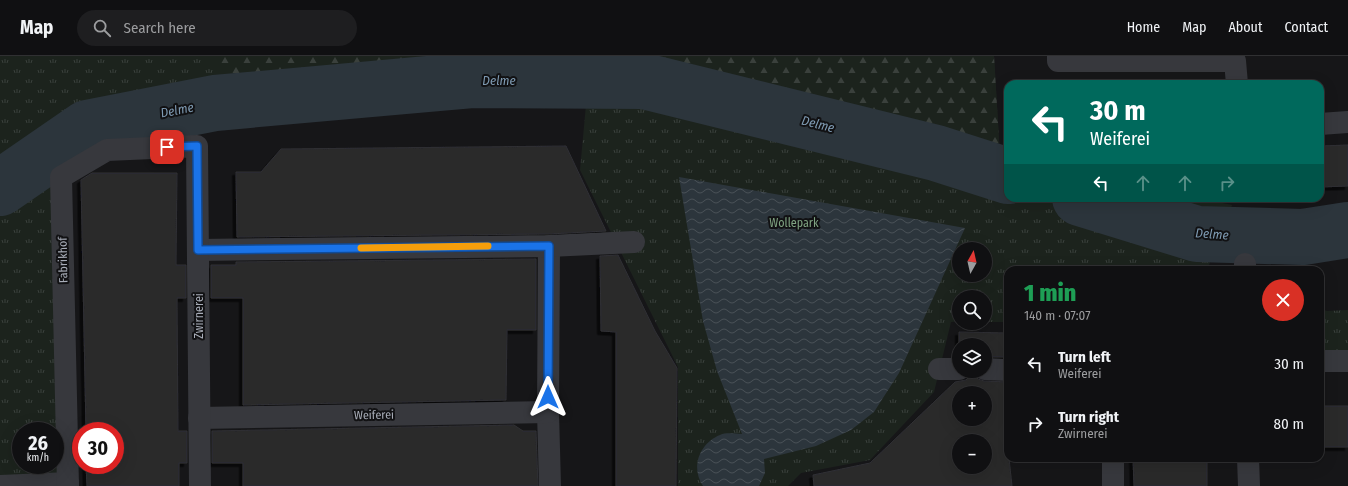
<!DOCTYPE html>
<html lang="en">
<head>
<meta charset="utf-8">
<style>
	:root { --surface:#101012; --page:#1e1e20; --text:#f1f3f6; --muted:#9c9d9f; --line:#303032 }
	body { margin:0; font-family:"Fira Sans Condensed",sans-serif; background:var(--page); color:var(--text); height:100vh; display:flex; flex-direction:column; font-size:15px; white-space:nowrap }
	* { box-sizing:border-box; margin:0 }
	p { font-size:13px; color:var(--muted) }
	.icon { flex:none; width:22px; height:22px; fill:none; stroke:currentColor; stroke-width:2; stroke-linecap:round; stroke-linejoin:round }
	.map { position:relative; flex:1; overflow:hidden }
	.panel { position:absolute; left:1004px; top:210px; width:320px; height:196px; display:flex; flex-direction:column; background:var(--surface); border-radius:12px; box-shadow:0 4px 16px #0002,0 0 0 1px var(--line) }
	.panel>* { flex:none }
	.banner { position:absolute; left:1004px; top:24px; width:320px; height:122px; border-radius:12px; box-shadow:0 4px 16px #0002,0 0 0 1px var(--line); background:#00695c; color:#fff; overflow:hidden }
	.needle { width:26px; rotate:8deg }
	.buttons { position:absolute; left:952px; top:186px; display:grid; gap:8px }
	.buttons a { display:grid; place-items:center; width:40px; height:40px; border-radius:50%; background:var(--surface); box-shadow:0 4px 16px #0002,0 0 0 1px var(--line); font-size:20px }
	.speed { position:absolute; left:12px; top:366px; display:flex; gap:8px; font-size:20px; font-weight:700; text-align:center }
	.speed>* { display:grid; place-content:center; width:52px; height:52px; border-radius:50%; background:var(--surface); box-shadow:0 4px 16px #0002,0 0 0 1px var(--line); line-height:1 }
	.speed small { font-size:10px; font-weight:400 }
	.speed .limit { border:6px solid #d22; background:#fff; color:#111 }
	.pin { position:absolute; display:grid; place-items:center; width:34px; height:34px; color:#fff; margin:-17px; border-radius:8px; box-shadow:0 2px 6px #0006 }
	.me { position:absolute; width:44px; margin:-22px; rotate:0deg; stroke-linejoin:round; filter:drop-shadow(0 0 3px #0008) }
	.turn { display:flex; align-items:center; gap:14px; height:84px; padding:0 20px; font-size:18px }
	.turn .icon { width:52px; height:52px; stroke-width:2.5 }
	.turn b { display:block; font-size:28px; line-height:34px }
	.lanes { display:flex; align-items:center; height:38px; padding:0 20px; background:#0003; justify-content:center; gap:20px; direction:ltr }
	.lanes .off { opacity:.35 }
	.round { display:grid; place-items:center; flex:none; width:42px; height:42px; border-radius:21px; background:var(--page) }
	.headline { display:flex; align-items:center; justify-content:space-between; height:68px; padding:0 20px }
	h1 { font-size:24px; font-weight:800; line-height:30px; color:#1e9e55 }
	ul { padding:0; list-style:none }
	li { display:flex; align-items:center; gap:12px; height:60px; padding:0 20px }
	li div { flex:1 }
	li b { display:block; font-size:15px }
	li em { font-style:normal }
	header { display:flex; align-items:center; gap:24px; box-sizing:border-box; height:56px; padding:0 20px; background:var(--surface); border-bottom:1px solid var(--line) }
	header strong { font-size:19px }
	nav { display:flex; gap:22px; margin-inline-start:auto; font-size:14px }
	.search { width:280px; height:36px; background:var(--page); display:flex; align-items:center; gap:10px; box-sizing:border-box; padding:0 14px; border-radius:22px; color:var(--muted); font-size:15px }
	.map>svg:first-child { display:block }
	.grass { fill:url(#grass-tufts); fill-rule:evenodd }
	.forest { fill:url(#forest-firs) }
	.water { fill:url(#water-waves) }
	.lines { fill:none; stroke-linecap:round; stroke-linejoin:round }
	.river { stroke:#2c353c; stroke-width:56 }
	.building { fill:#29292c; stroke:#303034; fill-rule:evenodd; filter:url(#shadow) }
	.minor { stroke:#37383d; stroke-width:22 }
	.route-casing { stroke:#114b97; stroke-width:10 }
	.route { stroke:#1a73e8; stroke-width:7 }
	.slow { stroke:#f59e0b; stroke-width:7 }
	.labels { text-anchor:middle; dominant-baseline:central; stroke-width:4; stroke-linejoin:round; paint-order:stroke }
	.park-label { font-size:12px; fill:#7fa381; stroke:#111113 }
	.street-label { font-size:12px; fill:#a8adb8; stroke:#111113 }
	.water-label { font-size:13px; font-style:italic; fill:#7f9bb3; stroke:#111113 }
</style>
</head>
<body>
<header>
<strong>Map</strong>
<div class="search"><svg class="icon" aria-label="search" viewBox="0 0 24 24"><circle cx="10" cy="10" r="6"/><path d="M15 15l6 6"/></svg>Search here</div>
<nav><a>Home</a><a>Map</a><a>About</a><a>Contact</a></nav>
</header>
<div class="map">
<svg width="1348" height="430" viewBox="0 0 1348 430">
	<defs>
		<pattern id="grass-tufts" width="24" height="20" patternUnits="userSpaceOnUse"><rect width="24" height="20" fill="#1c231d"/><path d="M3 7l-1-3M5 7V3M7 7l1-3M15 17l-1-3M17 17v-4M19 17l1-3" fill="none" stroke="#3a403c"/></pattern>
		<pattern id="forest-firs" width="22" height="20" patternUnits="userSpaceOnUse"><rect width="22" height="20" fill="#1c231d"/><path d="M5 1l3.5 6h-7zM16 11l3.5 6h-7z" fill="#3a403c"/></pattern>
		<pattern id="water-waves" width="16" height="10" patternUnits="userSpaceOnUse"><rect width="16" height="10" fill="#2c353c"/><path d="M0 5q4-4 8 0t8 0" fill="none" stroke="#485056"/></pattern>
		<filter id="shadow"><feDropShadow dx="-3.5" dy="3.5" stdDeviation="0" flood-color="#0009"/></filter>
	</defs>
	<rect width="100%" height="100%" fill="#161618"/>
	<g class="grass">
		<path d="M 0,0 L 994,0 L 1000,100 L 1008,102 L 1008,142 L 1198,142 L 1232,149 L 1207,214 L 1008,214 L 1008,266 L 985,266 L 985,241 L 959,241 L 959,265 L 951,266 L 934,336 L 870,404 L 801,417 L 788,430 L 678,430 L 678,311 L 580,114 L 586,49 L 395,52 L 211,66 L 104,84 L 56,117 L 59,423 L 0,425 ZM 959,193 L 985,193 L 985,219 L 959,219 ZM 21,375 L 55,375 L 55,409 L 21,409 Z"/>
		<path d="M 1320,253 L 1327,255 L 1348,254 L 1348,295 L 1320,295 Z"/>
	</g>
	<path class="forest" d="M 209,0 L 994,0 L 1000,100 L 881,61 L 742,28 L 649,15 L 516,10 L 374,14 L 229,24 Z"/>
	<path class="water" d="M 679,121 L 965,172 L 899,317 L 874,356 L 851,374 L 816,390 L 764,403 L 765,417 L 759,430 L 703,430 C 690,411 700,387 720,379 C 727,376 735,378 742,378 L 717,315 L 703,265 Z"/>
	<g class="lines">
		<g class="river">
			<path d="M 0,132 L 87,72 L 215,47 L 472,24 L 644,25 L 936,97 L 1008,120"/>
			<path d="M 1080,142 L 1197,178 L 1303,181 L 1348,174"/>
		</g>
	</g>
	<g class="building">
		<path d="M 1348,89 L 1348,130 L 1320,131 L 1320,90 Z"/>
		<path d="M 566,90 L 606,175 L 549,178 L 237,181 L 236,116 L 261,116 L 281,93 Z"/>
		<path d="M 92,117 L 177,117 L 176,209 L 186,209 L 186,242 L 177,242 L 178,375 L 187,375 L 187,407 L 179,407 L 179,430 L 87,430 L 86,409 L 115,409 L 115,375 L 86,375 L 81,124 Z"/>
		<path d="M 618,199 L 655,275 L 677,312 L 676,430 L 616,430 L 616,276 L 601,275 L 600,200 Z"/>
		<path d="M 536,203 L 536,274 L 507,274 L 506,344 L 243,349 L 243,242 L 211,242 L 211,209 L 236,209 L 236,206 Z"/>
		<path d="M 959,276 L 1008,277 L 1008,301 L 985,301 L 985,289 L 959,289 Z"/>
		<path d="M 971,315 L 973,315 L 974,319 L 978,323 L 984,325 L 1008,326 L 1008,402 L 1009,402 L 1012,430 L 814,430 L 813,419 L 870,407 L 955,326 L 966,324 L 970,320 ZM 959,337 L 985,337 L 985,363 L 959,363 ZM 959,385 L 985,385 L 985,411 L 959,411 Z"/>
		<rect x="1320" y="350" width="28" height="41"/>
		<path d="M 514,369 L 523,375 L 536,375 L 538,430 L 243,430 L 243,407 L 212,407 L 212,375 Z"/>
		<path d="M 1133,402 L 1207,402 L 1207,430 L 1134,430 Z"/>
	</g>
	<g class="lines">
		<g class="minor">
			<path d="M 1058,0 L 1058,5 L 1235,5 L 1237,28"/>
			<path d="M 1320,68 L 1348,66"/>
			<path d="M 549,190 L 548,356 L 550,430"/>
			<path d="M 199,194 L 549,190 L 634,186"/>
			<path d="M 1245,208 L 1245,214"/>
			<path d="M 1320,305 L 1348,305"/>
			<path d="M 939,313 L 959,313"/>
			<path d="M 985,313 L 1008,314"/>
			<path d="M 199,362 L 548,356"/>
			<path d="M 1248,402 L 1249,430"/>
			<path d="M 0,430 L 68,427"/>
			<path d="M 68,430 L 61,121 L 107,94 L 197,90 L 200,430"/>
			<path d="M 1113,430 L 1113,402"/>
		</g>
	</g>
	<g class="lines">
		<defs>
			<path id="route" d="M 167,91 L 197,90 L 198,194 L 549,190 L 548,341"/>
		</defs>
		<use href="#route" class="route-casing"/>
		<use href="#route" class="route"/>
		<path class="slow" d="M 361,192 L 488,190"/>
	</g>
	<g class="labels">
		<g class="park-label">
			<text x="794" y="167">Wollepark</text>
		</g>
		<g class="street-label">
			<text transform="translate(63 204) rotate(-91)">Fabrikhof</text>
			<text transform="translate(199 260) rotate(-90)">Zwirnerei</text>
			<text transform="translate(374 359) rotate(-1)">Weiferei</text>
		</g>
		<g class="water-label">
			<text x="499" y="24">Delme</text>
			<text transform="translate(177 54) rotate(-11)">Delme</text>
			<text transform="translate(818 68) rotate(14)">Delme</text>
			<text transform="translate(1212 178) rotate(4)">Delme</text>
		</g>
	</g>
</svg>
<div class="buttons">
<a><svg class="needle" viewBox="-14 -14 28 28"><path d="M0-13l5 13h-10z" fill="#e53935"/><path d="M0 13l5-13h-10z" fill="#9c9d9f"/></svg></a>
<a><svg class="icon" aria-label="search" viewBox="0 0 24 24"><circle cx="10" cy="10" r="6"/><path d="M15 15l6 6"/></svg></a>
<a><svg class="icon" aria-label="layers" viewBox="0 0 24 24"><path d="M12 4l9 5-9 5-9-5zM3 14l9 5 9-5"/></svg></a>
<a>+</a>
<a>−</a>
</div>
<div class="speed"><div>26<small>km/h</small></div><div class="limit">30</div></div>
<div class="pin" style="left:167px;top:91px;background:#d93025"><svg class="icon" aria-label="arrive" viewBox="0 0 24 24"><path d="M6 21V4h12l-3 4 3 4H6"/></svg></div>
<svg class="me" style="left:548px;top:341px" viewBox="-20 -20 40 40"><path d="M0-17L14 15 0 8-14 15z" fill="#1a73e8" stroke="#fff" stroke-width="4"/></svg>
<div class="banner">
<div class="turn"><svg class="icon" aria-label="left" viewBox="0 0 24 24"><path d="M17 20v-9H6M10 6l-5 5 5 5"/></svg><div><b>30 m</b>Weiferei</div></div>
<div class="lanes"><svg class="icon" aria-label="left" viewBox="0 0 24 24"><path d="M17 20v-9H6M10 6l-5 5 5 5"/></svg><svg class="icon off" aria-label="ahead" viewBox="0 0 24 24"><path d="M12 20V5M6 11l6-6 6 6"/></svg><svg class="icon off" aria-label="ahead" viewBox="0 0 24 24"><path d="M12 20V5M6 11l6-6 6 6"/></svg><svg class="icon off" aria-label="right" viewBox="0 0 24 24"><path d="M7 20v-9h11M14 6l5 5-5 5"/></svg></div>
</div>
<section class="panel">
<div class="headline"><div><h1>1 min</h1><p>140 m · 07:07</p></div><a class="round" style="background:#d93025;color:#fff"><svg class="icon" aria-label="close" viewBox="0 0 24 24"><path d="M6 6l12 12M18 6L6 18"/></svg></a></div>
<ul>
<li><svg class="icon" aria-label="left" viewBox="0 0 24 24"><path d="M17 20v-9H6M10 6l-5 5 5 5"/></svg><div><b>Turn left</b><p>Weiferei</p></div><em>30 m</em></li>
<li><svg class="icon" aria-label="right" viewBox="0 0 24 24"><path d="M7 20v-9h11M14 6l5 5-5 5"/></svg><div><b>Turn right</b><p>Zwirnerei</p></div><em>80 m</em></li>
</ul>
</section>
</div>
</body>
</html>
